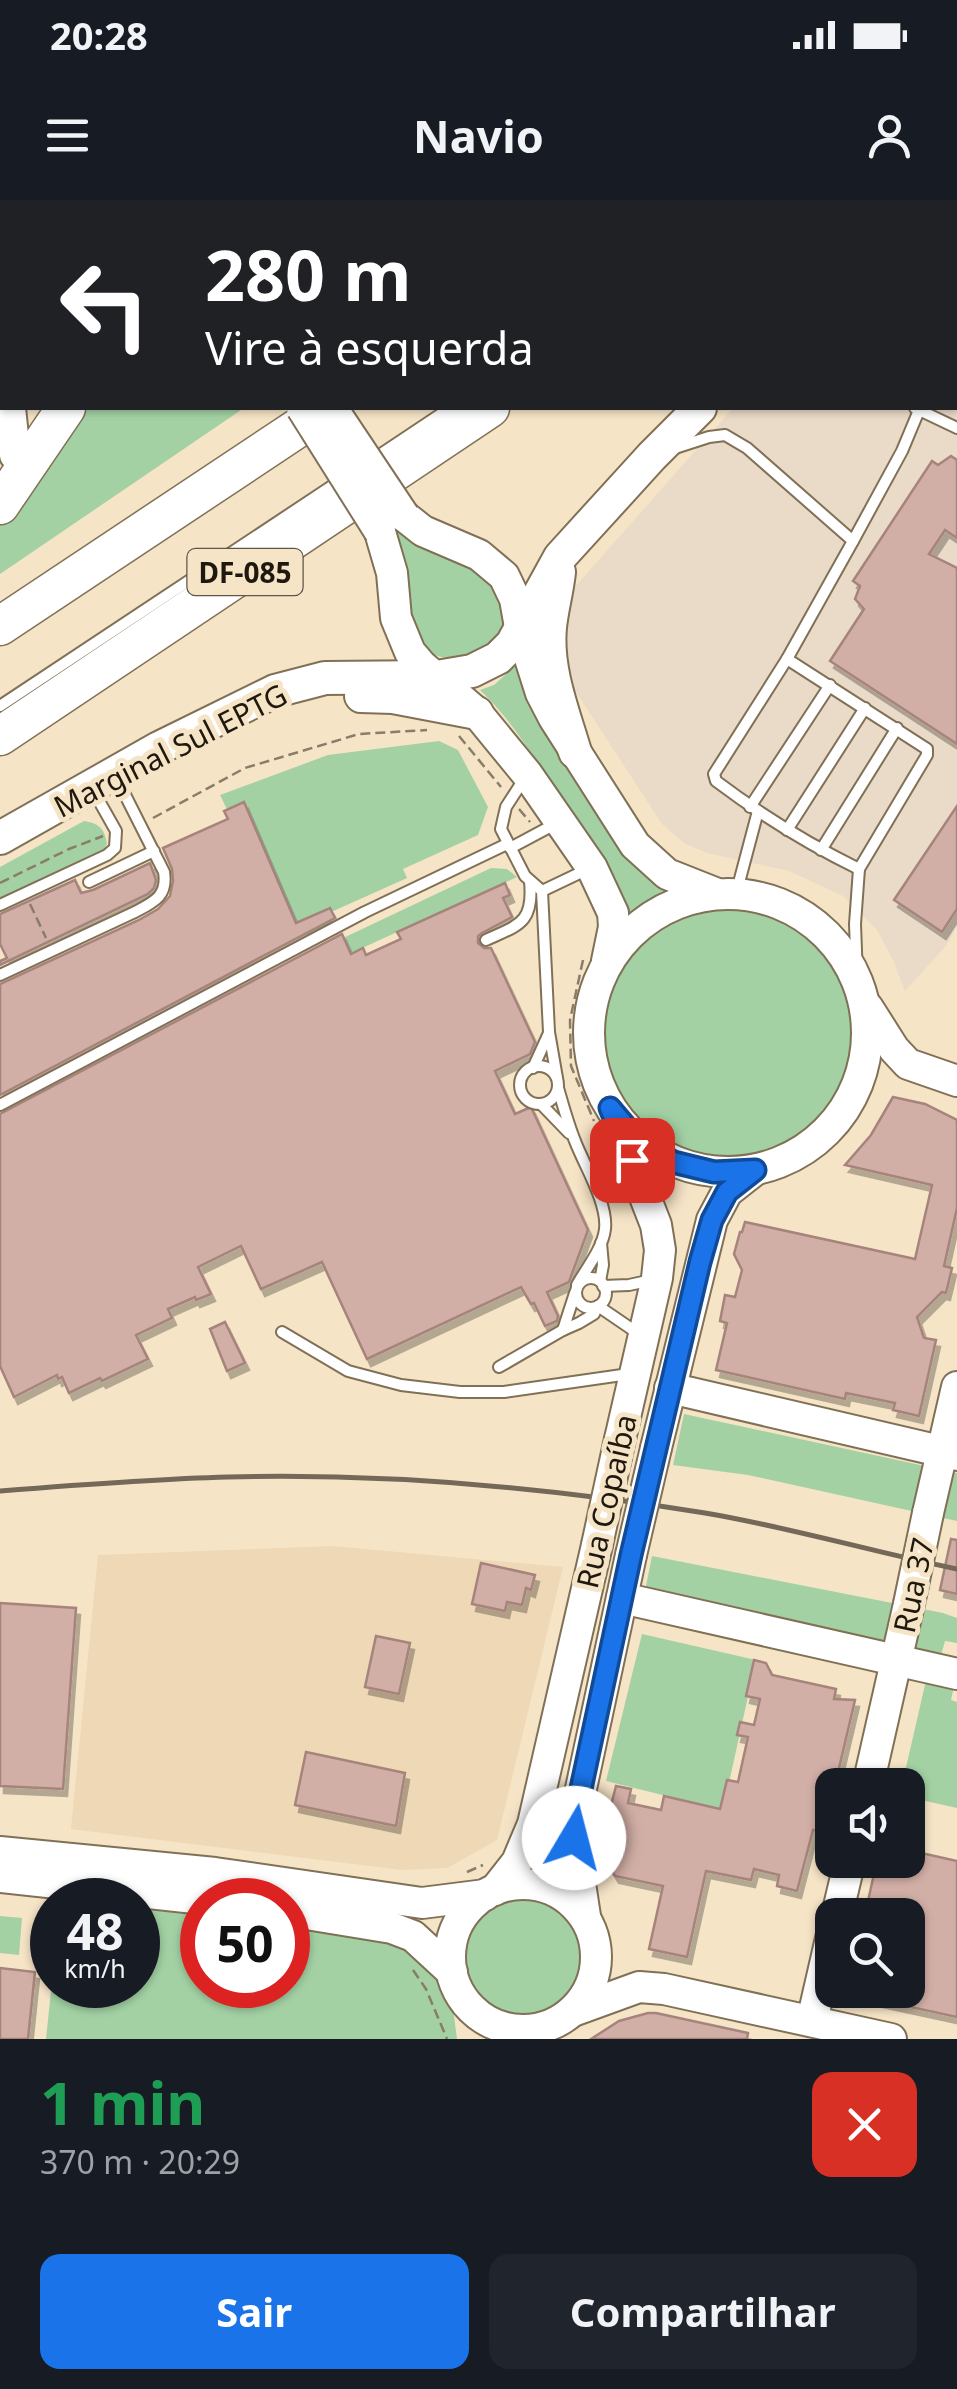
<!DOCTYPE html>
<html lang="pt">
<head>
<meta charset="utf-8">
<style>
	:root { --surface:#171b24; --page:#20242c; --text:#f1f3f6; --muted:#9ea1a6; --accent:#1a73e8 }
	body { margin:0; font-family:"Noto Sans",sans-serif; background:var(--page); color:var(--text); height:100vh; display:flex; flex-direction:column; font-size:38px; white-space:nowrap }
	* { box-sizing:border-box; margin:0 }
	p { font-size:32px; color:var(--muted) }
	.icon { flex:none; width:55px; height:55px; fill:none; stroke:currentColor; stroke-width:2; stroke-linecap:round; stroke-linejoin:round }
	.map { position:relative; height:1839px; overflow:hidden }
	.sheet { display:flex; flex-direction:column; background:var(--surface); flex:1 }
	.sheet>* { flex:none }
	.hud { position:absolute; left:0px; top:0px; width:958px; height:210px; box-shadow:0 2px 8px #0004; background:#202124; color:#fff; overflow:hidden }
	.tools { position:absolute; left:815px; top:1568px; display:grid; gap:20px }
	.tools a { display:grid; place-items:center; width:110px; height:110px; border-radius:20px; background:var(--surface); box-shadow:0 2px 8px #0004; font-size:50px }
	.speed { position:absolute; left:30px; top:1678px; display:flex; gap:20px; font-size:50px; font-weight:700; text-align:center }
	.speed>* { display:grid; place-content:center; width:130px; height:130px; border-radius:50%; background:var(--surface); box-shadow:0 2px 8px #0004; line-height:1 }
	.speed small { font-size:25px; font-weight:400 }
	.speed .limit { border:15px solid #d22; background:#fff; color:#111 }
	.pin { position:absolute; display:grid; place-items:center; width:85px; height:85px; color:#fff; margin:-42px; border-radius:20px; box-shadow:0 5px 15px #0006 }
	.me { position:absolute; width:110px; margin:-55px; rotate:8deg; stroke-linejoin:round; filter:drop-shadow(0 0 8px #0008) }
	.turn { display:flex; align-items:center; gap:35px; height:210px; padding:0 40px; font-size:45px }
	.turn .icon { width:130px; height:130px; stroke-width:2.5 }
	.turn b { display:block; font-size:70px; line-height:85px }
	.round { display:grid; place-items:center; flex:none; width:105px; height:105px; border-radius:20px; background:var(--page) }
	.overview { display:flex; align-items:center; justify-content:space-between; height:170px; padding:0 40px }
	h1 { font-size:60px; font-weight:700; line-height:75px; color:#1e9e55 }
	.action { display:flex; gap:20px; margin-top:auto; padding:20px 40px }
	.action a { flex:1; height:115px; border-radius:20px; background:var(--accent); color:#fff; font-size:40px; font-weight:700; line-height:115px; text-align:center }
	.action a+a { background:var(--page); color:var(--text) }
	.status { display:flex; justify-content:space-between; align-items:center; height:70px; padding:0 50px; background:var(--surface); direction:ltr }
	.status svg { height:28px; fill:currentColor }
	header { display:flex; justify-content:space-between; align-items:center; height:130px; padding:0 40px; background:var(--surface); font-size:45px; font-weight:700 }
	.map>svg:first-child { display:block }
	.built { fill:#eed8b5 }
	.education { fill:#eadac8 }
	.green { fill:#a3d1a4 }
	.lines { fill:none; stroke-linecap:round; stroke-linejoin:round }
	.stream { stroke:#98d8fa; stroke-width:5 }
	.building { fill:#d2afa6; stroke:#a6847c; stroke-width:2.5; filter:url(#shadow) }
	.lane-casing { stroke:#807056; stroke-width:14 }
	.street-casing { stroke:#807056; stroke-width:24 }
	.secondary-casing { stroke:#807056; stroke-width:34 }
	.primary-casing { stroke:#807056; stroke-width:36 }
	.highway-casing { stroke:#807056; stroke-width:41 }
	.path { stroke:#897d6a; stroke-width:2.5; stroke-dasharray:10 5; stroke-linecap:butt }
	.lane { stroke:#fff; stroke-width:10 }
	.street { stroke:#fff; stroke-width:20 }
	.secondary { stroke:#fff; stroke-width:30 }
	.primary { stroke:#fff; stroke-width:32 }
	.highway { stroke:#fff; stroke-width:38 }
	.rail { stroke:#746958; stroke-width:5 }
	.secondary-bridge-casing { stroke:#807056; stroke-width:34; stroke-linecap:butt }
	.secondary-bridge { stroke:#fff; stroke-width:30 }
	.route-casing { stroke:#114b97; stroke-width:25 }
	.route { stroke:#1a73e8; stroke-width:18 }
	.labels { text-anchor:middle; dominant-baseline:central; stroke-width:10; stroke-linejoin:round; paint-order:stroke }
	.shield { fill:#f6e4c7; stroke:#605546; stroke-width:2.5 }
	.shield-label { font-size:28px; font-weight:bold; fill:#1f180e }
	.street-label { font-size:30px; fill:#1f180e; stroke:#f6e4c7 }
</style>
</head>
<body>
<div class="status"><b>20:28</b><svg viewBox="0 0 49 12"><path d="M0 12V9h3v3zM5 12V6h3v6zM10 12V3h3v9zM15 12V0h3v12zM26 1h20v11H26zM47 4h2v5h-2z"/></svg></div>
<header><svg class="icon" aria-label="menu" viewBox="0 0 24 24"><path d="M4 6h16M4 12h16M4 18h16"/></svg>Navio<svg class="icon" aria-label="person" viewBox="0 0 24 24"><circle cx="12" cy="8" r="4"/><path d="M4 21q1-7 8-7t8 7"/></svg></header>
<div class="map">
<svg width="957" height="1839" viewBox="0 0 957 1839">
	<defs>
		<filter id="shadow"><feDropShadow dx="4" dy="7" stdDeviation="0" flood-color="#0004"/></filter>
	</defs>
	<rect width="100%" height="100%" fill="#f6e4c7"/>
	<path class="built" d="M 332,1346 L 563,1367 L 497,1640 L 447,1668 L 402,1670 L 71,1629 L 98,1355 Z"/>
	<path class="education" d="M 955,76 L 957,78 L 957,727 L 945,747 L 905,791 L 893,760 L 877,730 L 843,696 L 789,671 L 707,653 L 684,643 L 662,624 L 574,489 L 564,464 L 567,396 L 733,208 L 955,208 Z"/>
	<g class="green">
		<path d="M 77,208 L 244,208 L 0,374 L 0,316 Z"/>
		<path d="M 390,323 L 459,356 L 500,386 C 504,401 510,417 504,432 C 490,468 422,468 408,430 C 404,419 408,389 407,375 C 405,357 397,339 390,323 Z"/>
		<path d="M 515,466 L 523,491 L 535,511 L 675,688 L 653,699 L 629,718 C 620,680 592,648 572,616 C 543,573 518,526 480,490 L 494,485 Z"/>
		<path d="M 439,541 L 458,550 L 488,607 L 478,635 L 403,669 L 407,678 L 329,713 L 333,723 L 292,741 L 220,595 L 328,555 Z"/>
		<path d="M 84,621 C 100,624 104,628 107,644 L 101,654 L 0,702 L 0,667 Z"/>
		<path d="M 491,668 L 507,669 L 517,677 L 347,755 L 339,740 Z"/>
		<circle cx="727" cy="832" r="125"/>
		<path d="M 684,1214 L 957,1273 L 957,1321 L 748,1275 L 673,1265 Z"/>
		<path d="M 652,1356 L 943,1413 L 957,1418 L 957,1443 L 945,1441 L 941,1455 L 645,1391 Z"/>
		<path d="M 642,1434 L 756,1460 L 723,1610 L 606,1581 Z"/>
		<path d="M 927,1476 L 955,1482 L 951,1500 L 957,1502 L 957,1608 L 908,1597 L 908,1585 L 902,1585 Z"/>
		<circle cx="524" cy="1758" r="67"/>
		<path d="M 138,1708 L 202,1716 L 202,1785 L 288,1785 L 288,1727 L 396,1741 L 439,1776 L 453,1808 L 457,1839 L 46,1839 L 52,1781 L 52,1785 L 138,1785 Z"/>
		<path d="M 0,1716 L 22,1718 L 19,1755 L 0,1753 Z"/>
	</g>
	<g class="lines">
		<path class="stream" d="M 348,2 L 352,0"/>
	</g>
	<g class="building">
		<path d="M 951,256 L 957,260 L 957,338 L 945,330 L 929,354 L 957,368 L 957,544 L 830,461 L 864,409 L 855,399 L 860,386 L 853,381 L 932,261 L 938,265 Z"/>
		<path d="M 244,602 L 296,723 L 330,708 L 335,718 L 0,895 L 0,784 L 139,720 L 158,709 L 170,696 L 173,681 L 172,669 L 163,648 L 228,619 L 224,611 Z"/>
		<path d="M 957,606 L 957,709 L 942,732 L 894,700 Z"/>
		<path d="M 150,663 L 156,680 L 154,688 L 148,694 L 0,765 L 0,761 L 7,758 L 0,744 L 0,714 L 75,680 L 81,693 L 93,690 Z"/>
		<path d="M 505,683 L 510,695 L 503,698 L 512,717 L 482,733 L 478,736 L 478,743 L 484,748 L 491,748 L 535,842 L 530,854 L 495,871 L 515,914 L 531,907 L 588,1030 L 569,1082 L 547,1092 L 558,1116 L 557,1121 L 545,1126 L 534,1103 L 531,1104 L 521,1087 L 367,1159 L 322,1062 L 261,1089 L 241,1046 L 198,1067 L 211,1094 L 196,1100 L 195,1097 L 168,1109 L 172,1118 L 136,1135 L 148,1159 L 102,1181 L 100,1178 L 69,1193 L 62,1177 L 58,1179 L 57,1175 L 14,1197 L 0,1166 L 0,914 L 342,734 L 351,754 L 363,748 L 366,755 L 401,739 L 397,732 Z"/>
		<path d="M 893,897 L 925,904 L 957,920 L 957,1008 L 944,1066 L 952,1068 L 946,1093 L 942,1092 L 917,1117 L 924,1138 L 936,1140 L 919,1216 L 893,1210 L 895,1203 L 846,1193 L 845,1199 L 716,1170 L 727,1123 L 720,1121 L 725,1095 L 735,1097 L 742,1070 L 734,1054 L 740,1032 L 742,1032 L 745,1022 L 915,1059 L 932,985 L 845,965 L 871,935 Z"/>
		<path d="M 225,1122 L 245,1163 L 227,1171 L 210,1129 Z"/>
		<path d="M 951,1339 L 957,1340 L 957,1394 L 940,1390 Z"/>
		<path d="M 481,1363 L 535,1375 L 531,1390 L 526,1388 L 522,1405 L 507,1402 L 505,1411 L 472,1404 Z"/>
		<path d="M 0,1403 L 76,1408 L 63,1589 L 0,1586 Z"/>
		<path d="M 376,1436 L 410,1443 L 399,1494 L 365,1487 Z"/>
		<path d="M 754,1460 L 766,1463 L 772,1475 L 836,1489 L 834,1499 L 855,1500 L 835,1585 L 832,1585 L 832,1596 L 824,1632 L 813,1630 L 797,1691 L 777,1686 L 779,1675 L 754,1669 L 751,1680 L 706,1671 L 687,1757 L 649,1749 L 663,1686 L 615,1676 L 607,1663 L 610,1651 L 605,1650 L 610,1626 L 606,1625 L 616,1586 L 631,1589 L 628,1603 L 661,1610 L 664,1596 L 720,1609 L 727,1580 L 738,1582 L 748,1537 L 737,1535 L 740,1522 L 754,1525 L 760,1499 L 746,1496 Z"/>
		<path d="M 306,1552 L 405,1573 L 396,1626 L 295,1605 Z"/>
		<path d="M 908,1650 L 957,1661 L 957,1817 L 860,1796 L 861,1790 L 908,1790 L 908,1715 L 865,1715 L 877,1660 L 908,1660 Z"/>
		<path d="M 0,1768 L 35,1772 L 28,1839 L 0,1839 Z"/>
		<path d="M 648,1813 L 656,1813 L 748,1833 L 747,1839 L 591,1839 L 619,1821 Z"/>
	</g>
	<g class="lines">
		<defs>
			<g id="lane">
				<path d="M 658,2 L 662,0"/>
				<path d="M 761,2 L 765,0"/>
				<path d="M 955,64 L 957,62"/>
				<path d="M 955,124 L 957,126"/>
				<path d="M 955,156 L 957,153"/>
				<path d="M 915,208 L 957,228"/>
				<path d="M 675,248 L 709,237 L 725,235 L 747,248 L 853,341"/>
				<path d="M 372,260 L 450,208"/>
				<path d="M 787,459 L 927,549 L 927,555 L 859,669 L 855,724 L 857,777"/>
				<path d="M 0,506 L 341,280"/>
				<path d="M 524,579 L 506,607 L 501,629 L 525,676 L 542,691 L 549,832 L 557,878"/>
				<path d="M 750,607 L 830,485"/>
				<path d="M 787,630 L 865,508"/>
				<path d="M 510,648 L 557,623"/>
				<path d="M 821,650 L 897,528"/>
				<path d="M 859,669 C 808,644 761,615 716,581 L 714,574 L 787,459 L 853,341 L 902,251 L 920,208"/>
				<path d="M 89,682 L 154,651"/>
				<path d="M 542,691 L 586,670"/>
				<path d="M 736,694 L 758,611"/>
				<path d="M 0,705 L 107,655 L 115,648 L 116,631 L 94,592"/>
				<path d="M 486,740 C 519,725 534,723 530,681"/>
				<path d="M 0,775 L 135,712 C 154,702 168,696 164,672 L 117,579"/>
				<circle cx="539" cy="885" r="19"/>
				<path d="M 533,868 L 549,833"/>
				<path d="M 558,888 C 563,905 568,924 575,941 C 584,965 608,1003 605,1029 C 603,1048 586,1069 577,1085"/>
				<path d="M 541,904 L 569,933"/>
				<path d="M 0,905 L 365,712 L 507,644"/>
				<circle cx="591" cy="1093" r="15"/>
				<path d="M 600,1081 L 603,1065 L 601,1043"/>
				<path d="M 603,1086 L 629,1085 L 652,1080"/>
				<path d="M 598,1106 L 639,1134"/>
				<path d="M 563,1130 L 575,1093"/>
				<path d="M 282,1132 L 348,1171 L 401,1185 L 460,1192 L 504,1192 L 629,1174"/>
				<path d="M 499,1167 L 563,1130 L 579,1123 L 594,1114 L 597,1107"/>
			</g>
			<g id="street">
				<path d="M 289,2 L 292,0"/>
				<path d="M 384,2 L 388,0"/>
				<path d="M 955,41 L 957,41"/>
			</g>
			<g id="secondary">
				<path d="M 131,2 L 132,0"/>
				<path d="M 0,181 L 2,185"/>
				<path d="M 10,208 L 15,255"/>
				<path d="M 404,316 L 423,331 L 479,355 L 504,376 L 515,399 L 520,427 L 541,493 L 554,518 L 635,645 L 667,674 L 715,693"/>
				<path d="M 380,332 L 392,373 L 396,418 L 410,452 L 422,466 L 477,513 L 527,574 L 592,668 L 613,713 L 614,727 L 607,761"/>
				<circle cx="728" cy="833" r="139"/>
				<path d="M 868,808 L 894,849 L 908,864 L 957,881"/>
				<path d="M 617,925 L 656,1025 L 660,1050 L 657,1078 L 620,1239"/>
				<path d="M 670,1188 L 957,1255"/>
				<path d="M 656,1248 L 712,1020 L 727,992 L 755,970"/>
				<path d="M 928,1313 L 957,1187"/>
				<path d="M 622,1398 L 957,1474"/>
				<path d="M 868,1585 L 909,1404"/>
				<path d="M 0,1652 L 215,1673 L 422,1703 L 485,1695"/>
				<path d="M 0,1677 L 213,1700"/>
				<circle cx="523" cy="1757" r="73"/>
				<path d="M 495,1690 L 517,1662 L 533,1624 L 597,1345"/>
				<path d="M 288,1711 L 392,1728 L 413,1736 L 452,1772"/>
				<path d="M 837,1715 L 850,1660"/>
				<path d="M 585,1716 L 573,1638 L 576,1612 L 631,1355"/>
				<path d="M 573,1811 L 639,1787 L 664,1789 L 891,1839"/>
				<path d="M 812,1821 L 832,1734"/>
			</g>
			<g id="primary">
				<path d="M 220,0 L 225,2"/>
				<path d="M 152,2 L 159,0"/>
				<path d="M 456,2 L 459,0"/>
				<path d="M 949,2 L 952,0"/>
				<path d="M 559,372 C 557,391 552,408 550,427 C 546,470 563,511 575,552"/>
				<path d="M 361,496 L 393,497 L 477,513"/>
				<path d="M 0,638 L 159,548 L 275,491 L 325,478 L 437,477 L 472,471 L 498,458 L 512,444 L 560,357 L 652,256 L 700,208"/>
			</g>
			<g id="highway">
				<path d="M 635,2 L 639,0"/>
				<path d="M 796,2 L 800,0"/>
				<path d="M 0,305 L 66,208"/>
				<path d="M 0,426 L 328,208"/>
				<path d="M 0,536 L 490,208"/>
			</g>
		</defs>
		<use href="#lane" class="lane-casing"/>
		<use href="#street" class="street-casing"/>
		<use href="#secondary" class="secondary-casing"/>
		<use href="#primary" class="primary-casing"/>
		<use href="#highway" class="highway-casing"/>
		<g class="path">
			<path d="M 736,2 L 740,0"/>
			<path d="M 955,89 L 957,90"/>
			<path d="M 459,536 L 501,587"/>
			<path d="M 519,609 L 530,622"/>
			<path d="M 153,618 L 245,568 L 359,534 L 427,530"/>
			<path d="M 0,683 L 69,649 L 103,636"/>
			<path d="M 30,704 L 46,738"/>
			<path d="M 583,760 L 570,820 L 571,866 L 594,921"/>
			<path d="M 467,1672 L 483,1665"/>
			<path d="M 413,1770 L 426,1789 L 447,1839"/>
		</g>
		<use href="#lane" class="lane"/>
		<use href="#street" class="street"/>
		<use href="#secondary" class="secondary"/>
		<use href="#primary" class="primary"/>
		<use href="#highway" class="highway"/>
		<path class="rail" d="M 0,1291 C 76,1285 152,1279 228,1277 C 384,1273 551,1288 705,1313 C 789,1327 873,1352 957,1369"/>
		<defs>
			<g id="secondary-bridge">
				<path d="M 302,208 L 380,332"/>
				<path d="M 332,208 L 404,316"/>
				<path d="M 597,1345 L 620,1239"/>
				<path d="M 631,1355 L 656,1248"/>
				<path d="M 909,1404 L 928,1313"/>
			</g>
		</defs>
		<use href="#secondary-bridge" class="secondary-bridge-casing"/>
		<use href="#secondary-bridge" class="secondary-bridge"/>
	</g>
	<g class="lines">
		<defs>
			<path id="route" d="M 574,1638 L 576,1612 L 631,1355 L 700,1062 L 712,1020 L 727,992 L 755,970 L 714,972 L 673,962 L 637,940 L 610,908 L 632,960"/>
		</defs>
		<use href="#route" class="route-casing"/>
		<use href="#route" class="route"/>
	</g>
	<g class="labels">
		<rect class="shield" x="187.5" y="349" width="115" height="46" rx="8"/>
		<g class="shield-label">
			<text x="245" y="372">DF-085</text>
		</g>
		<g class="street-label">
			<text transform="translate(170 550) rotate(-27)">Marginal Sul EPTG</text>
			<text transform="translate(606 1301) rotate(-77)">Rua Copaíba</text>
			<text transform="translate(913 1385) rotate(-78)">Rua 37</text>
		</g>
	</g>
</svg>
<div class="tools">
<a><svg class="icon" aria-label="sound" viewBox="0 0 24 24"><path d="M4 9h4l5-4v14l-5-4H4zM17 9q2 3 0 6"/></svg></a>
<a><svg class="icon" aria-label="search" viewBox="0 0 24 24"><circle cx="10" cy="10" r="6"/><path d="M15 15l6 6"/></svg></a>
</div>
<div class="speed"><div>48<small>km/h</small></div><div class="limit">50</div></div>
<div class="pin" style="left:632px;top:960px;background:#d93025"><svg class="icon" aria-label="arrive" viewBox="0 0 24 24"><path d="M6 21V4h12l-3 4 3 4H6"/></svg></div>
<svg class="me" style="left:574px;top:1638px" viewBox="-20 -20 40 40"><circle r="19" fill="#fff"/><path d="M0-13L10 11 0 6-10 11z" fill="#1a73e8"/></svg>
<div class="hud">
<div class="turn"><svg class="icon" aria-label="left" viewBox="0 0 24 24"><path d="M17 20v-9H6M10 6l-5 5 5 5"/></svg><div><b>280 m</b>Vire à esquerda</div></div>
</div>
</div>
<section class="sheet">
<div class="overview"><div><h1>1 min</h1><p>370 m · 20:29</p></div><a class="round" style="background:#d93025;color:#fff"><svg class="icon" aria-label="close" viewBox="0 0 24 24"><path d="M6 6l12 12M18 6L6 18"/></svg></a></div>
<div class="action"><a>Sair</a><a>Compartilhar</a></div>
</section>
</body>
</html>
